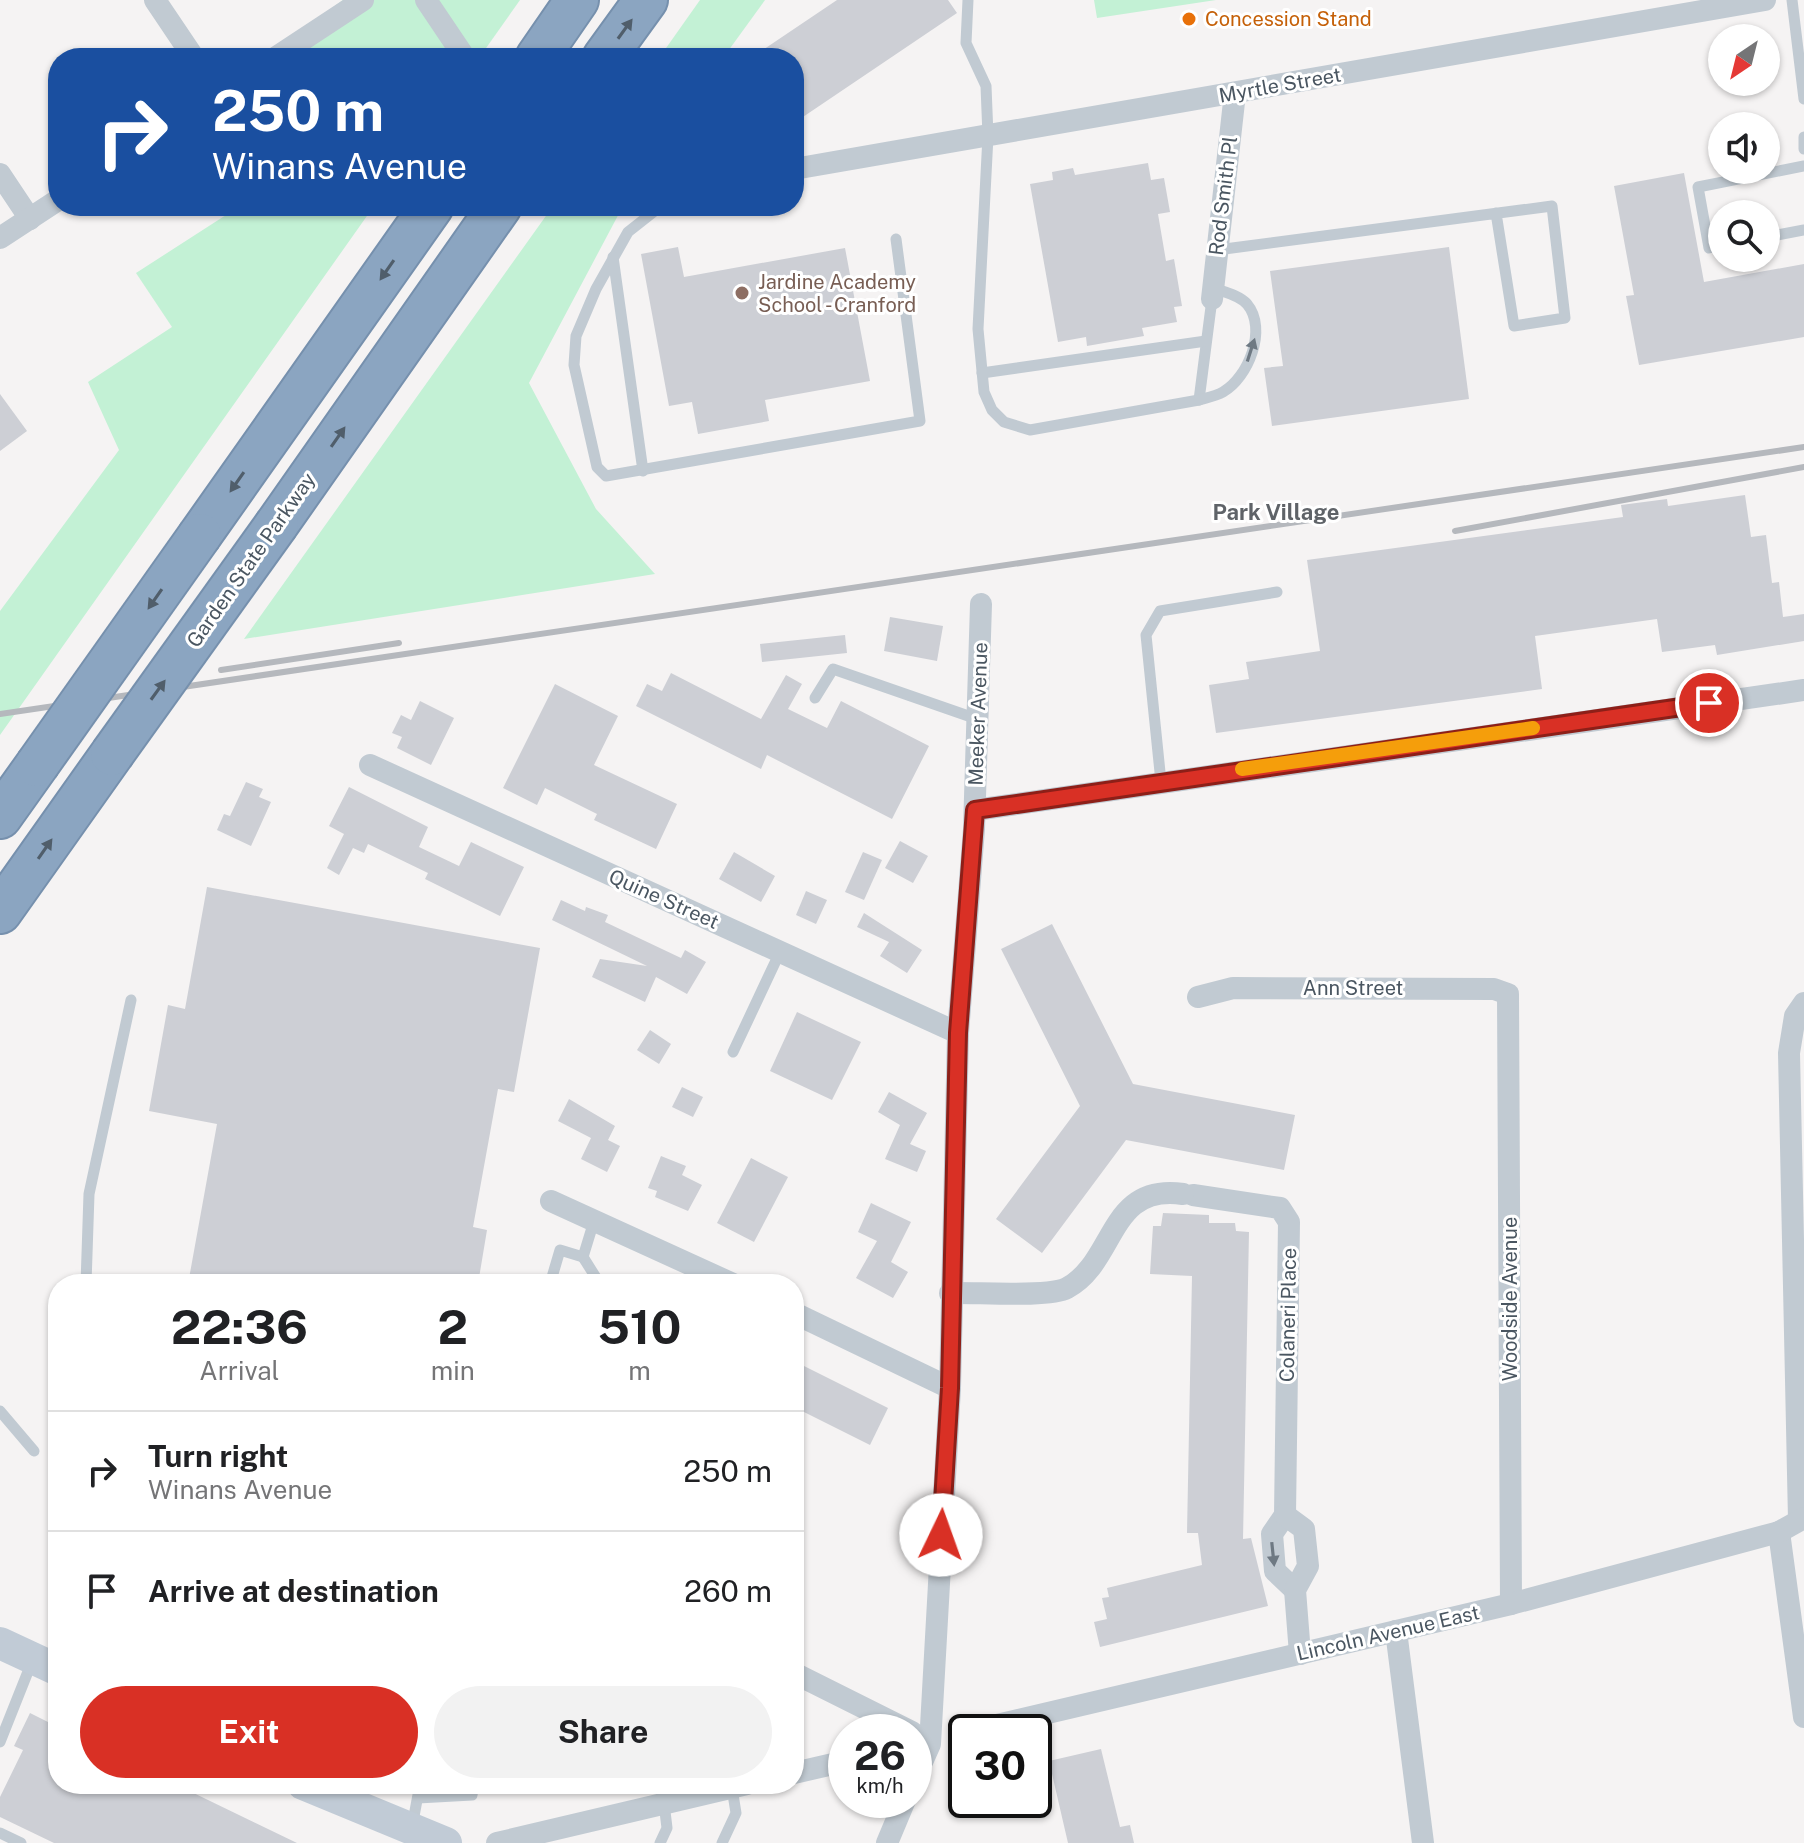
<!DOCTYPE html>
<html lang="en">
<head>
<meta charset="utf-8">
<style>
	:root { --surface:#fff; --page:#f2f2f2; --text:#202124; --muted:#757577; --line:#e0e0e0; --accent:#d93025 }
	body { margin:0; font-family:"Public Sans",sans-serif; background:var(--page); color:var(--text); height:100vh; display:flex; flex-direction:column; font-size:30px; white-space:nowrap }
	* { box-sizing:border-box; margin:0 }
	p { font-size:26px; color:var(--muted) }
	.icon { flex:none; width:44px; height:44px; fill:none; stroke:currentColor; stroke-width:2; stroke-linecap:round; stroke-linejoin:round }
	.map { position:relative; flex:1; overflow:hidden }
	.drawer { position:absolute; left:48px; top:1274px; width:756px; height:520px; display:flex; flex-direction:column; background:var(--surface); border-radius:32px; box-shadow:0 2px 6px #0004 }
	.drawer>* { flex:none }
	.hud { position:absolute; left:48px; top:48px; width:756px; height:168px; border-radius:32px; box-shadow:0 2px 6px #0004; background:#1a4fa0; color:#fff; overflow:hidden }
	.needle { width:52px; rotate:215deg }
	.buttons { position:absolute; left:1708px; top:24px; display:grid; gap:16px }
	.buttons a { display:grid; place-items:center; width:72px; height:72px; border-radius:50%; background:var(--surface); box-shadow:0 2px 6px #0004; font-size:40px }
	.speed { position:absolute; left:828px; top:1714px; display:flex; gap:16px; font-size:40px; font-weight:700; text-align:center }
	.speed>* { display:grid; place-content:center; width:104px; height:104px; border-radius:50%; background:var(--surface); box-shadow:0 2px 6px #0004; line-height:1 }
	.speed small { font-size:20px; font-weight:400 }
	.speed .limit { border:4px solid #111; border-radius:12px; background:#fff; color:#111 }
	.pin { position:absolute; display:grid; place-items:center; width:68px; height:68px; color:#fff; margin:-34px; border:4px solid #fff; border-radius:50%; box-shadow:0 2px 8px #0007 }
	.me { position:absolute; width:88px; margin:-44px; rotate:3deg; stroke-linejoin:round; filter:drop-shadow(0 0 6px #0008) }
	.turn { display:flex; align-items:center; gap:28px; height:168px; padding:0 32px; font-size:36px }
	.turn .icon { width:104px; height:104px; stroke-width:2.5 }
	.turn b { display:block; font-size:56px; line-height:68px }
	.eta { display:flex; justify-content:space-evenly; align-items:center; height:136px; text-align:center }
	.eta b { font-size:48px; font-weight:700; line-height:56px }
	.action { display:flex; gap:16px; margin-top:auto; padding:16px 32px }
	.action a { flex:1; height:92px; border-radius:48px; background:var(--accent); color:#fff; font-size:32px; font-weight:700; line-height:92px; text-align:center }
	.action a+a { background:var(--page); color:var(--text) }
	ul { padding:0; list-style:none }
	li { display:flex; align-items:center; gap:24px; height:120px; padding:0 32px; border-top:2px solid var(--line) }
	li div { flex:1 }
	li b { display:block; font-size:30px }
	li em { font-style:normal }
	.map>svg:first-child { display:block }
	.green { fill:#c3f1d5 }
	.building { fill:#cdcfd5 }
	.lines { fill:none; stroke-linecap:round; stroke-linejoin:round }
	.motorway-casing { stroke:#7690ad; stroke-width:46 }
	.service { stroke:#c1cad2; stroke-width:11 }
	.minor { stroke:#c1cad2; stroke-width:22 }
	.secondary { stroke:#c1cbd6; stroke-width:32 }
	.motorway { stroke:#8ba5c1; stroke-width:42 }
	.rail { stroke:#b5b8bd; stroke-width:6 }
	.motorway-bridge-casing { stroke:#7690ad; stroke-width:46; stroke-linecap:butt }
	.motorway-bridge { stroke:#8ba5c1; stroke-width:42 }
	.oneway { fill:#505e6b }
	.oneway2 { fill:#6e7983 }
	.route-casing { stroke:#8d1f18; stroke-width:20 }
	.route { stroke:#d93025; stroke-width:14 }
	.slow { stroke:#f59e0b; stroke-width:14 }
	.food-dot { fill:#e8710a; stroke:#fff; stroke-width:3 }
	.education-dot { fill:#8d6e63; stroke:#fff; stroke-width:3 }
	.labels { text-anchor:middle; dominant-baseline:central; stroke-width:6; stroke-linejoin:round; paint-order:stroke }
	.food-label { font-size:20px; fill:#c56008; stroke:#fff; text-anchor:start }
	.street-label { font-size:20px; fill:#4a5661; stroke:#fff }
	.education-label { font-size:20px; fill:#785e54; stroke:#fff; text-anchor:start }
	.neighbourhood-label { font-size:22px; font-weight:bold; fill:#5f6368; stroke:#fff }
</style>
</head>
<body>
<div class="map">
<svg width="1804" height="1843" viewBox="0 0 1804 1843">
	<rect width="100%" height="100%" fill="#f5f3f3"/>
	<g class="green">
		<path d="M 343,0 L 520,0 L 479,58 L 297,58 L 287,41 Z"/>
		<path d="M 700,0 L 765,0 L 723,58 L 659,58 Z"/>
		<path d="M 1094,0 L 1216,0 L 1097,18 Z"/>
		<path d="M 240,206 L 374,206 L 0,735 L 0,611 L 119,450 L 88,382 L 172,327 L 136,273 Z"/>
		<path d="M 553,206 L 623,206 L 529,383 L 596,509 L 655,574 L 244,639 Z"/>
	</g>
	<g class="building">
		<path d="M 837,0 L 948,0 L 957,13 L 794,123 L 794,58 L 751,58 Z"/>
		<path d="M 1148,163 L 1151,180 L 1164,178 L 1170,212 L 1158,214 L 1166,261 L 1174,259 L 1182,306 L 1174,307 L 1177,322 L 1142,328 L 1144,336 L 1087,346 L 1086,337 L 1058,342 L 1030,184 L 1053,180 L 1052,172 L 1073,168 L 1075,175 Z"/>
		<path d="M 1684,173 L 1704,282 L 1804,264 L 1804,337 L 1639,365 L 1626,296 L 1634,295 L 1614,186 Z"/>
		<path d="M 678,247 L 684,277 L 845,248 L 870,381 L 765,400 L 769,421 L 698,434 L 692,402 L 669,406 L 641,254 Z"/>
		<path d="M 1449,247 L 1469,399 L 1272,426 L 1264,368 L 1283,366 L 1270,271 Z"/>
		<path d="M 0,394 L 27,431 L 0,451 Z"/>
		<path d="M 1745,495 L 1751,537 L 1766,535 L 1772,583 L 1779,582 L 1783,617 L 1804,614 L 1804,641 L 1717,655 L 1715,645 L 1662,652 L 1657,619 L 1535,636 L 1542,689 L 1216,733 L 1209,685 L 1249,679 L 1246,662 L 1320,651 L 1307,560 L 1623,517 L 1621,505 L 1667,499 L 1668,506 Z"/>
		<path d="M 890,617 L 943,626 L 937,661 L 884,651 Z"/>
		<path d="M 845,635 L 847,653 L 762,662 L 760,644 Z"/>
		<path d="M 671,673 L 761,719 L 786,675 L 802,684 L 788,709 L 827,728 L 841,701 L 929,746 L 892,819 L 767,755 L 761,769 L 636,706 L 647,684 L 662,691 Z"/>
		<path d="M 555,684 L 618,716 L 594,765 L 677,804 L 656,849 L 594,820 L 597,814 L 545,788 L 537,805 L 503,788 Z"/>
		<path d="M 420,701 L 454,718 L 431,765 L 397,748 L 402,737 L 392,733 L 401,715 L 411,720 Z"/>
		<path d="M 246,782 L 263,789 L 259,797 L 271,802 L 251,846 L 217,830 L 224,814 L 230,816 Z"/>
		<path d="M 349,787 L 428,827 L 419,847 L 459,866 L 471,842 L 524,867 L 500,916 L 425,879 L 428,873 L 368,844 L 364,853 L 353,848 L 339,875 L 327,868 L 344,834 L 329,826 Z"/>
		<path d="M 900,841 L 928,856 L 913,883 L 885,868 Z"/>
		<path d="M 734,852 L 775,876 L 761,902 L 719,879 Z"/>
		<path d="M 863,852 L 882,860 L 864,900 L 845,892 Z"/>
		<path d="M 207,887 L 540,948 L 514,1092 L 498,1089 L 473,1227 L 487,1230 L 478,1284 L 188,1284 L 217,1124 L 149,1111 L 168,1005 L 185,1009 Z"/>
		<path d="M 806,891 L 827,900 L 816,924 L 796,915 Z"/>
		<path d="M 561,900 L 585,911 L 586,907 L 608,915 L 605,922 L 681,958 L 685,950 L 706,962 L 687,994 L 656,977 L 645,1002 L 592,977 L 600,959 L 647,966 L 552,920 Z"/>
		<path d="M 864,913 L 922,950 L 907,973 L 880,956 L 889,942 L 857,927 Z"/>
		<path d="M 1052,924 L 1133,1084 L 1295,1115 L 1284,1170 L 1126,1140 L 1042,1253 L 996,1219 L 1080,1106 L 1001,949 Z"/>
		<path d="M 797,1012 L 861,1042 L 832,1100 L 770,1071 Z"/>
		<path d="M 650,1030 L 671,1044 L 659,1064 L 637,1050 Z"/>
		<path d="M 682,1087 L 703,1097 L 693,1117 L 672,1107 Z"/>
		<path d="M 889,1092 L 927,1113 L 910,1144 L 926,1151 L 917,1172 L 885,1159 L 900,1125 L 878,1112 Z"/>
		<path d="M 569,1099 L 615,1126 L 608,1140 L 620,1146 L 607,1172 L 581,1159 L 591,1138 L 558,1121 Z"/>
		<path d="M 661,1156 L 686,1166 L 682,1175 L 702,1185 L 688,1211 L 655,1197 L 657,1191 L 648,1188 Z"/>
		<path d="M 751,1158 L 788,1177 L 754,1242 L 717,1223 Z"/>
		<path d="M 871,1203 L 911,1222 L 891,1262 L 908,1272 L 893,1298 L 856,1278 L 877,1241 L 858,1232 Z"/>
		<path d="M 1163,1213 L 1209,1215 L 1209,1223 L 1235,1223 L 1236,1231 L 1249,1232 L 1243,1539 L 1251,1538 L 1268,1606 L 1100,1647 L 1094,1622 L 1107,1619 L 1102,1598 L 1109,1597 L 1107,1588 L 1202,1565 L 1198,1533 L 1187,1533 L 1192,1276 L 1150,1274 L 1153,1226 L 1161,1226 Z"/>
		<path d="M 794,1361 L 888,1408 L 870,1445 L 794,1407 Z"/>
		<path d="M 30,1713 L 58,1727 L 58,1784 L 175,1784 L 297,1843 L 54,1843 L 0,1817 L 0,1797 L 23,1750 L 14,1746 Z"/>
		<path d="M 1101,1749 L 1120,1827 L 1130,1825 L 1134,1843 L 1068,1843 L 1049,1761 Z"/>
	</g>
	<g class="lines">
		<defs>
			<g id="motorway">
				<path d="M 537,58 L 577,0"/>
				<path d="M 604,58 L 646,0"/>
				<path d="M 277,524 L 500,206"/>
				<path d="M 200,535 L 432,206"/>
				<path d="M 0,817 L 37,765"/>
				<path d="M 0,912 L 112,754"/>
			</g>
		</defs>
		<use href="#motorway" class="motorway-casing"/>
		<g class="service">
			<path d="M 968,0 L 966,43 L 986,86 L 988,136 L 978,329 L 984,392 L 992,410 L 1004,422 L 1030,430 L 1199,400 L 1212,299"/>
			<path d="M 1792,0 L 1804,99"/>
			<path d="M 1804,137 L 1804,149"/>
			<path d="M 661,206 L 628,232 L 596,289 L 576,336 L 574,365 L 597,467 L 606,476 L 920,421 L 896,239"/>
			<path d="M 1766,237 L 1804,230"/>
			<path d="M 1722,245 L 1709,248 L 1698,187 L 1804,166"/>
			<path d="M 1217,250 L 1552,206 L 1565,318 L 1514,326 L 1496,213"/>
			<path d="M 613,257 L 643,471"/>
			<path d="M 982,373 L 1206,341"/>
			<path d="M 1199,400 C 1206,398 1216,396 1223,392 C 1248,378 1268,329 1247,304 C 1239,295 1224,292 1213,288"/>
			<path d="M 815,698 L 833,669 L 977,719"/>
			<path d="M 1161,782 L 1146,635 L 1160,611 L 1277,592"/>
			<path d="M 733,1052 L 780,952"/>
			<path d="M 583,1257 L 600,1284"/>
			<path d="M 86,1284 L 89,1194 L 131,1000"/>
			<path d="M 550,1284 L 560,1250 L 583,1257 L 594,1221"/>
			<path d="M 0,1411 L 34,1451"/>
			<path d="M 0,1742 L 33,1659"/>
			<path d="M 418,1798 L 472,1795 L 474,1784"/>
			<path d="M 412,1827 L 420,1784"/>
			<path d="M 0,1833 L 21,1843"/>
			<path d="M 660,1843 L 667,1828 L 664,1803"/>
			<path d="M 722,1843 L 736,1813 L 732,1788"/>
		</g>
		<g class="minor">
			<path d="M 155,0 L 194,58"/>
			<path d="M 426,0 L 465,58"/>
			<path d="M 275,58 L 363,0"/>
			<path d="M 794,169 L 1765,0"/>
			<path d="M 0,174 L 30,219"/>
			<path d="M 0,238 L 58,200"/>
			<path d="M 1212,299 L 1235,93"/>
			<path d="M 370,765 L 958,1033"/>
			<path d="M 975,810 L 1804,690"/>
			<path d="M 1198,997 L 1233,988 L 1494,989 L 1508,994 L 1511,1604"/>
			<path d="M 1193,1195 L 1280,1208 L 1289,1222 L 1285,1515 L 1272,1534 L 1275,1571 L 1295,1590"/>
			<path d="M 551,1201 L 733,1284"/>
			<path d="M 950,1293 C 975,1292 1048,1298 1067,1288 C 1116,1262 1108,1183 1183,1194"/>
			<path d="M 794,1313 L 950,1388"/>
			<path d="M 1285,1515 L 1304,1529 L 1308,1566 L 1295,1590 L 1300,1654"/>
			<path d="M 1799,1520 L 1789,1053 L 1795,1016 L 1804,1003"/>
			<path d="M 1779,1532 L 1804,1717"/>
			<path d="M 1396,1631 L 1423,1843"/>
			<path d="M 794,1673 L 912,1732"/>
			<path d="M 967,1732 L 1511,1604 L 1779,1532 L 1804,1518"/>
			<path d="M 794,1773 L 846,1761"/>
			<path d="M 914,1780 L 930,1744 L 950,1388 L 958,1033 L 974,829 L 981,604"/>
			<path d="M 497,1843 L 747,1784"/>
			<path d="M 887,1843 L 905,1800"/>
		</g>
		<g class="secondary">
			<path d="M 0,1643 L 58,1670"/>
			<path d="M 303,1784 L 446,1843"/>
		</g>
		<use href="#motorway" class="motorway"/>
		<g class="rail">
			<path d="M 1455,531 L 1804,467"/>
			<path d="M 221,670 L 399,643"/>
			<path d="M 0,714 L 1804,447"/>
		</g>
		<defs>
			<g id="motorway-bridge">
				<path d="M 112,754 L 277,524"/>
				<path d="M 37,765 L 200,535"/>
			</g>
		</defs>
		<use href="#motorway-bridge" class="motorway-bridge-casing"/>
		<use href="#motorway-bridge" class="motorway-bridge"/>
	</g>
	<defs><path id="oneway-solid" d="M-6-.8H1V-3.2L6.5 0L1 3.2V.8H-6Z" transform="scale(2)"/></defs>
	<g class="oneway">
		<use href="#oneway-solid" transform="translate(625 29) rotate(-54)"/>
		<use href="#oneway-solid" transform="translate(387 270) rotate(125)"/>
		<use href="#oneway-solid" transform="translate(338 437) rotate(-55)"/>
		<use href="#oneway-solid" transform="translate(237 482) rotate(125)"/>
		<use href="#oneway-solid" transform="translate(155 599) rotate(125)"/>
		<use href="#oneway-solid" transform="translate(158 690) rotate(-54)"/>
		<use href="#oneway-solid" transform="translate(45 849) rotate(-55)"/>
	</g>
	<g class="oneway2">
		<use href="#oneway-solid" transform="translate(1251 350) rotate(-72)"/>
		<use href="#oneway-solid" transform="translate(1273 1554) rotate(84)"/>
	</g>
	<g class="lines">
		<defs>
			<path id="route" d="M 941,1535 L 950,1388 L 958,1033 L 975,810 L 1709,703"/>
		</defs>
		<use href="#route" class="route-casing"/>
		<use href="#route" class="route"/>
		<path class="slow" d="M 1242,769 L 1533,728"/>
	</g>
	<circle class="food-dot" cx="1189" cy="19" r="8"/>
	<circle class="education-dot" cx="742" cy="293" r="8"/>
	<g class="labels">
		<g class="food-label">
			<text x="1205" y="19">Concession Stand</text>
		</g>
		<g class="street-label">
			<text transform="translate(1280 85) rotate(-10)">Myrtle Street</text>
			<text transform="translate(1223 196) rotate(-83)">Rod Smith Pl</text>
			<text transform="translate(251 560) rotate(-55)">Garden State Parkway</text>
			<text transform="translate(978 714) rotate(-88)">Meeker Avenue</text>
			<text transform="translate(664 899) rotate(24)">Quine Street</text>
			<text x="1353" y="988">Ann Street</text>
			<text transform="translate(1510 1299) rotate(-90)">Woodside Avenue</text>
			<text transform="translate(1288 1315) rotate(-89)">Colaneri Place</text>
			<text transform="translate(1388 1633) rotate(-13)">Lincoln Avenue East</text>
		</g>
		<g class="education-label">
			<text x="758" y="282">Jardine Academy<tspan x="758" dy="23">School - Cranford</tspan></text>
		</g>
		<g class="neighbourhood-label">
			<text x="1276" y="512">Park Village</text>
		</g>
	</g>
</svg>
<div class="buttons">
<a><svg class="needle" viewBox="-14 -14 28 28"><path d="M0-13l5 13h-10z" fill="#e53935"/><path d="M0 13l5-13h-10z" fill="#757577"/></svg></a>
<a><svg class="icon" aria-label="sound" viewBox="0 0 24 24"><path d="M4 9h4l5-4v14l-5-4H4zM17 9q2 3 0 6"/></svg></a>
<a><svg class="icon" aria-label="search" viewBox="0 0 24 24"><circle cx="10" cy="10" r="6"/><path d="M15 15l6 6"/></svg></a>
</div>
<div class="speed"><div>26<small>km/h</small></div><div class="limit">30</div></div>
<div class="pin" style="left:1709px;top:703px;background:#d93025"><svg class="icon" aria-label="arrive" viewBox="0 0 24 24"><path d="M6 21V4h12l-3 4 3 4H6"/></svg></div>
<svg class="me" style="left:941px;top:1535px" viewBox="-20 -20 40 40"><circle r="19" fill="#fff"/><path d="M0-13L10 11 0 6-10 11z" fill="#d93025"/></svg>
<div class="hud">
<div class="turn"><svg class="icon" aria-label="right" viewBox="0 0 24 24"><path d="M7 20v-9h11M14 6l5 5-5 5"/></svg><div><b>250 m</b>Winans Avenue</div></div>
</div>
<section class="drawer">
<div class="eta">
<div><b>22:36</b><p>Arrival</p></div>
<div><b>2</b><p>min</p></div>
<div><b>510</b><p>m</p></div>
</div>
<ul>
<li><svg class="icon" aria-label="right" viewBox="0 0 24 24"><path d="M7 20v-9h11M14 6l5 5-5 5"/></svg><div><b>Turn right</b><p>Winans Avenue</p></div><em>250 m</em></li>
<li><svg class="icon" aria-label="arrive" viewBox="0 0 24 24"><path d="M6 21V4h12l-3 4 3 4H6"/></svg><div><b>Arrive at destination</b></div><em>260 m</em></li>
</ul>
<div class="action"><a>Exit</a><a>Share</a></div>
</section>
</div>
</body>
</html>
